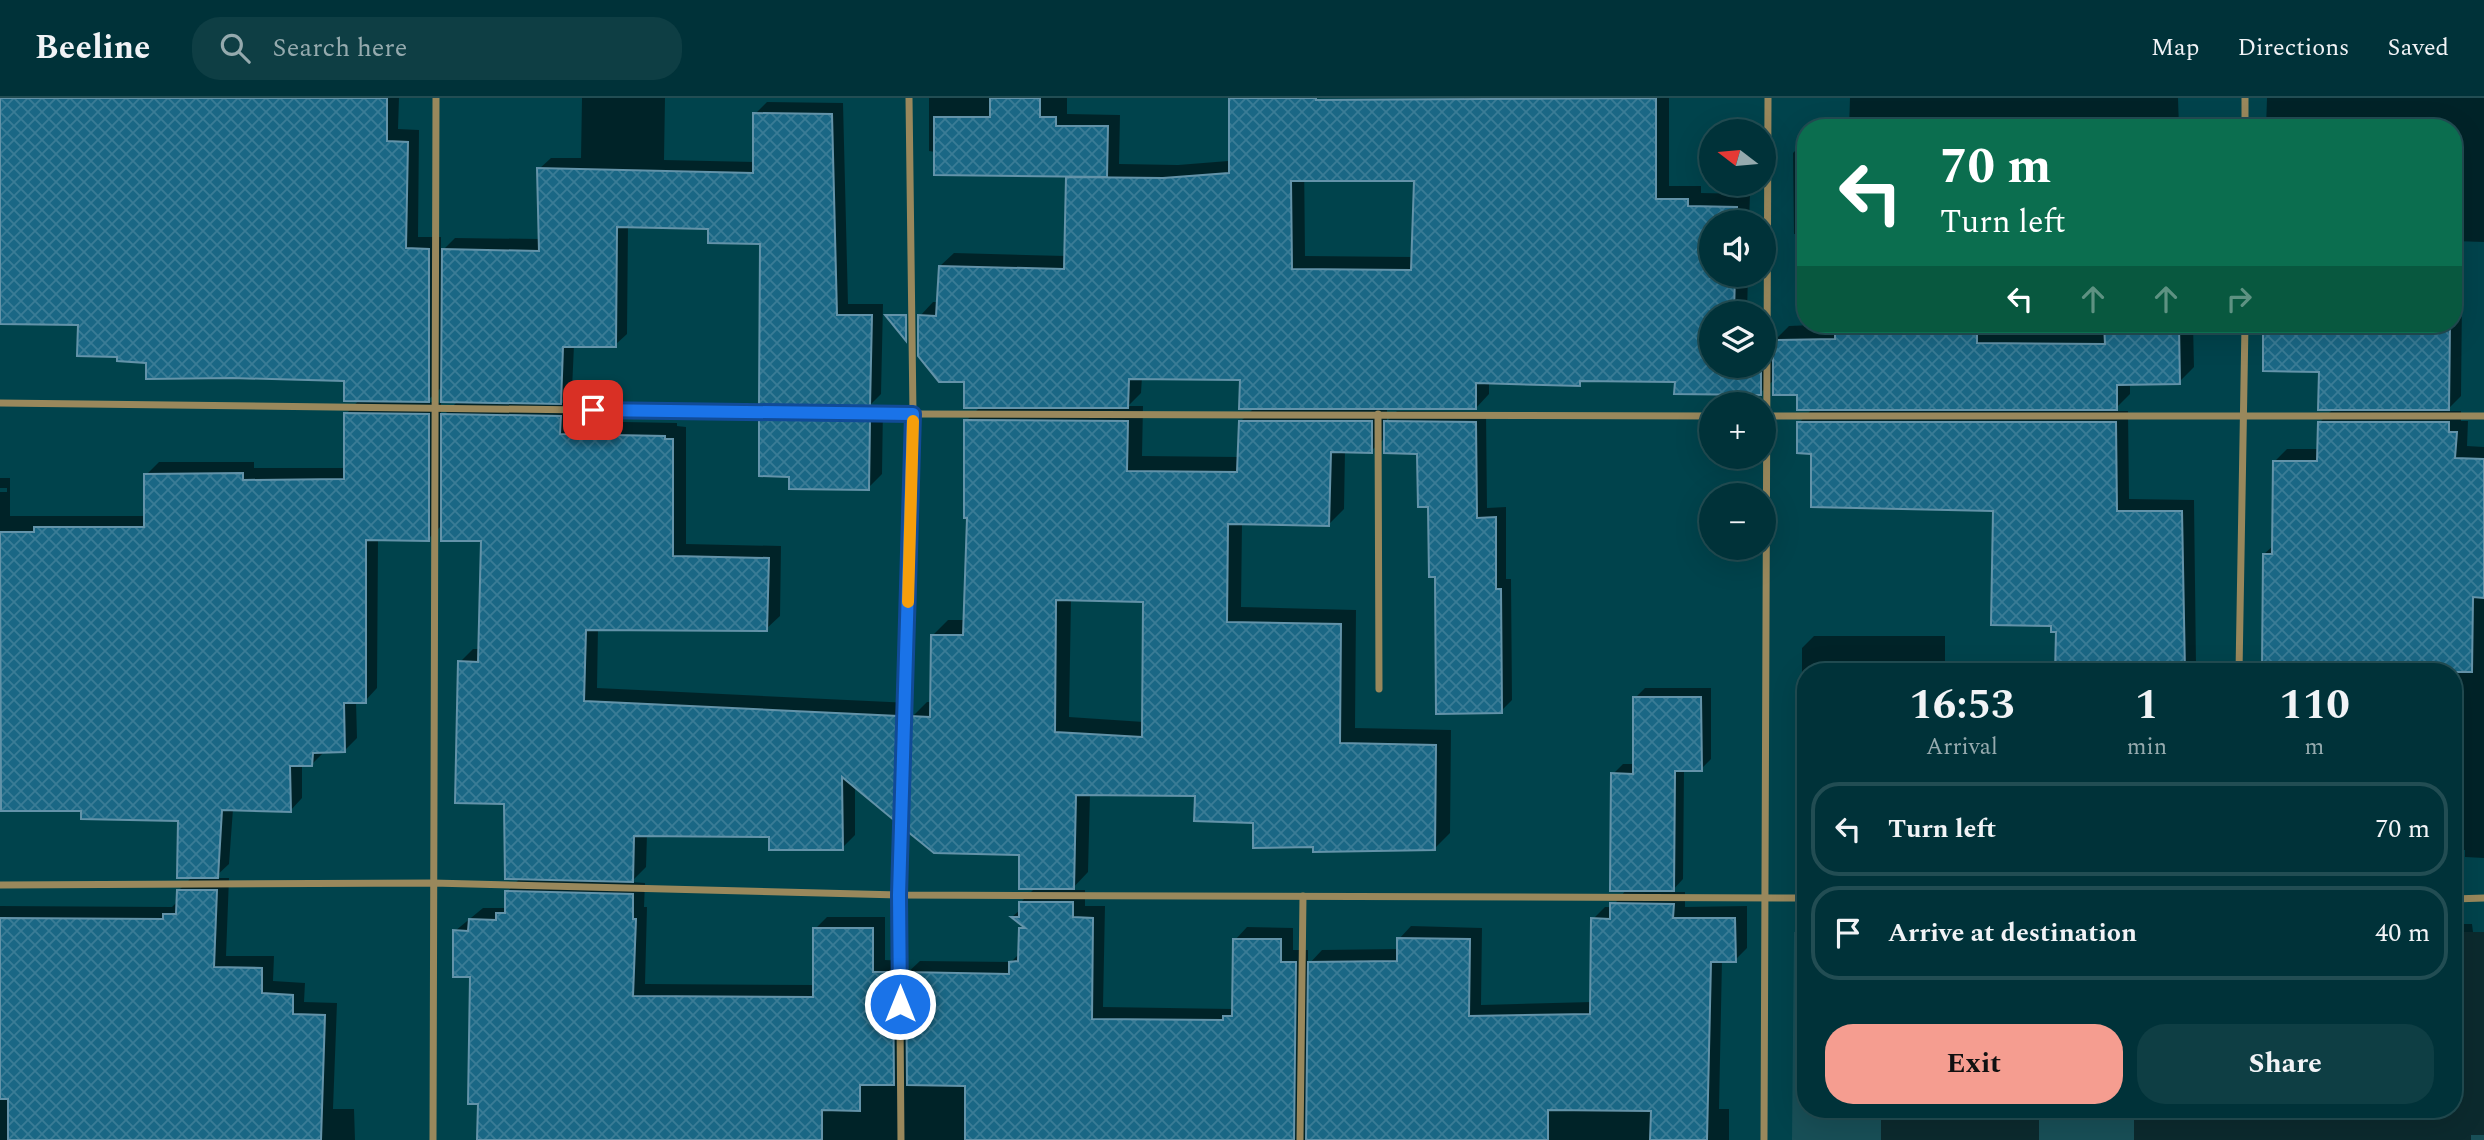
<!DOCTYPE html>
<html lang="en">
<head>
<meta charset="utf-8">
<style>
	:root { --surface:#003239; --page:#0e3e44; --text:#f1f3f6; --muted:#95aaae; --line:#224d53; --accent:#f59d90 }
	body { margin:0; font-family:Spectral,serif; background:var(--page); color:var(--text); height:100vh; display:flex; flex-direction:column; font-size:26px; white-space:nowrap }
	* { box-sizing:border-box; margin:0 }
	p { font-size:23px; color:var(--muted) }
	.icon { flex:none; width:38px; height:38px; fill:none; stroke:currentColor; stroke-width:2; stroke-linecap:round; stroke-linejoin:round }
	.map { position:relative; flex:1; overflow:hidden }
	.sheet { position:absolute; left:1797px; top:565px; width:665px; height:455px; display:flex; flex-direction:column; background:var(--surface); border-radius:28px; box-shadow:0 7px 28px #0002,0 0 0 2px var(--line) }
	.sheet>* { flex:none }
	.top-card { position:absolute; left:1797px; top:21px; width:665px; height:214px; border-radius:28px; box-shadow:0 7px 28px #0002,0 0 0 2px var(--line); background:#0b6e4f; color:#fff; overflow:hidden }
	.needle { width:46px; rotate:286deg }
	.controls { position:absolute; left:1699px; top:21px; display:grid; gap:14px }
	.controls a { display:grid; place-items:center; width:77px; height:77px; border-radius:50%; background:var(--surface); box-shadow:0 7px 28px #0002,0 0 0 2px var(--line); font-size:35px }
	.pin { position:absolute; display:grid; place-items:center; width:60px; height:60px; color:#fff; margin:-30px; border-radius:14px; box-shadow:0 4px 10px #0006 }
	.me { position:absolute; width:77px; margin:-38px; rotate:0deg; stroke-linejoin:round; filter:drop-shadow(0 0 5px #0008) }
	.turn { display:flex; align-items:center; gap:24px; height:147px; padding:0 28px; font-size:32px }
	.turn .icon { width:91px; height:91px; stroke-width:2.5 }
	.turn b { display:block; font-size:49px; line-height:60px }
	.lanes { display:flex; align-items:center; height:66px; padding:0 28px; background:#0003; justify-content:center; gap:35px; direction:ltr }
	.lanes .off { opacity:.35 }
	.eta { display:flex; justify-content:space-evenly; align-items:center; height:119px; text-align:center }
	.eta b { font-size:42px; font-weight:700; line-height:49px }
	.cta { display:flex; gap:14px; margin-top:auto; padding:14px 28px }
	.cta a { flex:1; height:80px; border-radius:28px; background:var(--accent); color:#111; font-size:28px; font-weight:700; line-height:80px; text-align:center }
	.cta a+a { background:var(--page); color:var(--text) }
	ul { padding:0; list-style:none }
	li { display:flex; align-items:center; gap:21px; height:94px; margin:0 14px 10px; padding:0 14px; border:4px solid var(--line); border-radius:28px }
	li div { flex:1 }
	li b { display:block; font-size:26px }
	li em { font-style:normal }
	header { display:flex; align-items:center; gap:42px; box-sizing:border-box; height:98px; padding:0 35px; background:var(--surface); border-bottom:2px solid var(--line) }
	header strong { font-size:33px }
	nav { display:flex; gap:38px; margin-inline-start:auto; font-size:24px }
	.search { width:490px; height:63px; background:var(--page); display:flex; align-items:center; gap:18px; box-sizing:border-box; padding:0 24px; border-radius:28px; color:var(--muted); font-size:26px }
	.map>svg:first-child { display:block }
	.built { fill:#184f57 }
	.shadow { fill:#0007; fill-rule:evenodd }
	.building { fill:url(#building-cross-hatch); stroke:#6393a9; stroke-width:2; fill-rule:evenodd }
	.lines { fill:none; stroke-linecap:round; stroke-linejoin:round }
	.street { stroke:#99885c; stroke-width:7 }
	.route-casing { stroke:#114b97; stroke-width:18 }
	.route { stroke:#1a73e8; stroke-width:12 }
	.slow { stroke:#f59e0b; stroke-width:12 }
</style>
</head>
<body>
<header>
<strong>Beeline</strong>
<div class="search"><svg class="icon" aria-label="search" viewBox="0 0 24 24"><circle cx="10" cy="10" r="6"/><path d="M15 15l6 6"/></svg>Search here</div>
<nav><a>Map</a><a>Directions</a><a>Saved</a></nav>
</header>
<div class="map">
<svg width="2484" height="1042" viewBox="0 0 2484 1042">
	<defs>
		<pattern id="building-cross-hatch" width="8" height="8" patternUnits="userSpaceOnUse" patternTransform="scale(1.75)"><rect width="8" height="8" fill="#1a6785"/><path d="M0 0l8 8M0 8l8-8" fill="none" stroke="#3a7c96"/></pattern>
	</defs>
	<rect width="100%" height="100%" fill="#00434c"/>
	<path class="built" d="M 1794,834 L 1806,834 L 1806,1012 L 2454,1012 L 2454,834 L 2484,834 L 2484,1042 L 1792,1042 Z"/>
	<g class="shadow">
		<path d="M 0,0 L 399,0 L 398,31 L 419,32 L 418,139 L 441,139 L 441,154 L 455,140 L 540,141 L 539,71 L 551,60 L 581,60 L 582,0 L 665,0 L 664,62 L 755,64 L 755,16 L 767,4 L 843,5 L 848,206 L 883,206 L 881,296 L 869,308 L 883,308 L 882,376 L 868,390 L 791,377 L 761,321 L 776,306 L 762,144 L 710,129 L 628,127 L 627,236 L 615,247 L 574,247 L 572,292 L 559,305 L 573,305 L 572,323 L 677,325 L 677,328 L 686,329 L 686,446 L 781,448 L 780,518 L 766,531 L 598,530 L 597,590 L 911,605 L 910,621 L 927,604 L 932,604 L 933,537 L 948,522 L 966,522 L 968,418 L 966,323 L 981,308 L 966,282 L 920,218 L 933,204 L 938,204 L 940,168 L 954,155 L 1066,158 L 1068,80 L 1071,77 L 929,53 L 929,0 L 1067,0 L 1067,16 L 1120,17 L 1119,66 L 1178,67 L 1304,57 L 1305,158 L 1413,159 L 1466,44 L 1464,0 L 1669,0 L 1669,88 L 1701,88 L 1701,95 L 1750,96 L 1749,124 L 1712,124 L 1712,177 L 1748,177 L 1747,215 L 1712,215 L 1712,268 L 1764,268 L 1764,229 L 1774,229 L 1774,243 L 1789,228 L 1837,226 L 2193,226 L 2194,269 L 2179,284 L 2130,285 L 2130,296 L 2113,313 L 2128,313 L 2129,401 L 2194,402 L 2196,567 L 2264,568 L 2264,456 L 2274,447 L 2275,363 L 2287,351 L 2319,351 L 2319,325 L 2334,310 L 2320,272 L 2264,271 L 2265,226 L 2454,226 L 2454,201 L 2462,201 L 2461,298 L 2446,313 L 2461,313 L 2461,323 L 2468,323 L 2467,348 L 2484,349 L 2484,760 L 2465,759 L 2465,752 L 2454,752 L 2454,574 L 2056,574 L 2057,532 L 1995,411 L 1813,354 L 1799,325 L 1813,310 L 1799,296 L 1775,281 L 1760,295 L 1676,283 L 1584,281 L 1580,286 L 1489,283 L 1489,296 L 1476,310 L 1387,309 L 1387,323 L 1397,313 L 1486,314 L 1487,410 L 1506,409 L 1506,481 L 1511,481 L 1512,602 L 1501,613 L 1437,477 L 1430,407 L 1419,355 L 1386,339 L 1371,353 L 1345,352 L 1344,411 L 1329,426 L 1242,425 L 1241,509 L 1356,512 L 1355,630 L 1451,632 L 1450,735 L 1434,751 L 1315,747 L 1255,724 L 1197,696 L 1090,695 L 1088,774 L 1071,792 L 1085,792 L 1085,808 L 1105,808 L 1103,909 L 1234,911 L 1235,842 L 1247,829 L 1293,830 L 1293,852 L 1308,852 L 1308,867 L 1322,852 L 1399,851 L 1399,841 L 1411,828 L 1482,830 L 1481,907 L 1592,904 L 1593,821 L 1605,809 L 1612,809 L 1626,792 L 1613,676 L 1623,666 L 1635,666 L 1635,600 L 1645,590 L 1711,590 L 1711,661 L 1701,671 L 1684,671 L 1683,781 L 1671,794 L 1685,794 L 1685,809 L 1747,808 L 1747,850 L 1735,862 L 1722,862 L 1719,1011 L 1729,1011 L 1729,1042 L 479,1042 L 480,1004 L 472,878 L 455,833 L 483,810 L 504,810 L 507,807 L 507,794 L 521,779 L 505,705 L 460,564 L 473,551 L 480,551 L 483,441 L 443,426 L 428,441 L 378,441 L 377,590 L 365,603 L 356,603 L 357,640 L 344,653 L 325,653 L 312,666 L 302,666 L 302,700 L 290,713 L 233,711 L 229,766 L 214,780 L 229,780 L 226,858 L 274,858 L 273,883 L 305,885 L 304,904 L 337,905 L 333,1011 L 354,1011 L 355,1042 L 0,1042 L 0,808 L 172,809 L 178,803 L 178,793 L 193,778 L 180,721 L 83,711 L 0,711 L 0,649 L 3,649 L 3,561 L 0,561 L 0,394 L 7,394 L 7,390 L 0,390 L 0,380 L 10,380 L 10,418 L 146,418 L 146,377 L 159,364 L 254,364 L 254,370 L 346,370 L 346,316 L 360,301 L 345,281 L 148,264 L 119,257 L 80,226 L 0,225 ZM 1142,279 L 1242,280 L 1255,309 L 1240,324 L 1239,359 L 1142,358 L 1143,308 L 1128,308 L 1141,295 ZM 443,288 L 458,303 L 441,320 L 441,305 L 426,304 ZM 1071,500 L 1145,502 L 1144,624 L 1069,619 ZM 855,687 L 895,720 L 910,706 L 1021,755 L 1035,790 L 1021,804 L 1021,811 L 1013,818 L 1024,828 L 1021,831 L 1020,855 L 1011,864 L 920,863 L 905,877 L 905,863 L 885,862 L 885,819 L 827,819 L 815,831 L 815,887 L 645,886 L 647,809 L 644,809 L 645,785 L 631,784 L 646,769 L 647,736 L 771,737 L 842,750 L 855,737 Z"/>
		<path d="M 1850,0 L 2178,0 L 2179,30 L 1849,30 Z"/>
		<path d="M 2267,0 L 2484,0 L 2484,144 L 2454,143 L 2454,30 L 2266,30 Z"/>
		<path d="M 1806,42 L 1806,136 L 1794,136 L 1793,55 Z"/>
		<path d="M 1814,538 L 1945,538 L 1945,574 L 1806,574 L 1806,764 L 1802,764 L 1804,650 L 1795,650 L 1796,588 L 1802,582 L 1802,550 Z"/>
		<path d="M 2454,826 L 2472,826 L 2473,834 L 2484,834 L 2484,1037 L 2471,1037 L 2471,1042 L 2134,1042 L 2134,1012 L 2454,1012 Z"/>
		<rect x="1881" y="1012" width="158" height="30"/>
	</g>
	<g class="building">
		<path d="M 0,0 L 387,0 L 387,43 L 408,44 L 406,150 L 429,151 L 429,304 L 344,303 L 344,283 L 232,280 L 146,281 L 146,265 L 117,263 L 117,259 L 77,258 L 78,227 L 0,226 Z"/>
		<path d="M 990,0 L 1040,0 L 1040,19 L 1056,19 L 1056,28 L 1108,28 L 1107,79 L 934,77 L 934,19 L 990,19 Z"/>
		<path d="M 1229,0 L 1316,0 L 1316,2 L 1656,0 L 1656,101 L 1688,101 L 1688,108 L 1737,109 L 1737,124 L 1712,124 L 1712,177 L 1735,177 L 1734,215 L 1712,215 L 1712,268 L 1761,268 L 1761,297 L 1674,296 L 1675,284 L 1580,283 L 1580,288 L 1476,285 L 1476,311 L 1239,311 L 1240,282 L 1129,281 L 1128,310 L 964,310 L 964,284 L 939,284 L 918,258 L 918,217 L 936,218 L 939,168 L 1064,171 L 1066,79 L 1163,80 L 1229,75 ZM 1291,83 L 1414,83 L 1411,172 L 1292,171 Z"/>
		<path d="M 753,15 L 832,16 L 837,217 L 872,217 L 870,309 L 759,308 L 760,146 L 708,145 L 708,131 L 617,129 L 616,249 L 563,249 L 561,306 L 441,304 L 442,151 L 539,153 L 537,70 L 753,75 Z"/>
		<path d="M 885,217 L 906,217 L 906,243 Z"/>
		<path d="M 1835,226 L 1977,226 L 1977,245 L 2105,246 L 2104,226 L 2179,226 L 2180,286 L 2117,287 L 2117,312 L 1797,312 L 1797,297 L 1773,297 L 1773,242 L 1835,241 Z"/>
		<path d="M 2263,226 L 2450,226 L 2449,312 L 2318,312 L 2319,274 L 2263,273 Z"/>
		<path d="M 344,315 L 429,316 L 429,443 L 366,442 L 366,605 L 344,605 L 345,654 L 313,655 L 312,668 L 290,668 L 291,714 L 222,712 L 218,780 L 177,780 L 178,723 L 81,721 L 81,713 L 1,713 L 0,434 L 34,434 L 34,429 L 144,429 L 144,376 L 243,375 L 243,382 L 344,381 Z"/>
		<path d="M 441,316 L 561,318 L 560,336 L 665,338 L 665,341 L 673,341 L 673,458 L 769,460 L 767,533 L 586,532 L 584,603 L 898,618 L 895,723 L 842,679 L 843,752 L 769,752 L 769,739 L 634,738 L 633,784 L 505,781 L 504,706 L 455,705 L 458,563 L 478,564 L 481,443 L 441,443 Z"/>
		<path d="M 759,320 L 870,322 L 869,392 L 789,391 L 789,379 L 759,378 Z"/>
		<path d="M 964,322 L 1128,323 L 1127,373 L 1237,374 L 1239,323 L 1372,323 L 1372,355 L 1331,354 L 1329,428 L 1228,426 L 1227,524 L 1341,526 L 1340,645 L 1436,647 L 1435,752 L 1313,754 L 1313,749 L 1253,750 L 1253,725 L 1194,723 L 1195,698 L 1076,697 L 1074,791 L 1019,791 L 1019,757 L 934,755 L 907,733 L 910,618 L 930,619 L 931,537 L 963,537 L 967,420 L 964,420 ZM 1056,502 L 1143,504 L 1142,639 L 1055,634 Z"/>
		<path d="M 1384,323 L 1476,324 L 1477,420 L 1496,419 L 1496,491 L 1501,491 L 1502,615 L 1436,616 L 1435,479 L 1429,479 L 1428,409 L 1418,409 L 1417,356 L 1384,355 Z"/>
		<path d="M 1797,324 L 2116,324 L 2117,413 L 2182,413 L 2185,574 L 2055,574 L 2056,534 L 2051,534 L 2051,528 L 1991,527 L 1993,413 L 1811,409 L 1811,356 L 1797,355 Z"/>
		<path d="M 2318,324 L 2449,324 L 2449,334 L 2457,334 L 2455,360 L 2484,361 L 2484,500 L 2473,499 L 2472,574 L 2262,574 L 2263,456 L 2272,456 L 2273,363 L 2317,363 Z"/>
		<path d="M 1633,599 L 1701,599 L 1702,673 L 1675,673 L 1674,793 L 1610,793 L 1611,675 L 1633,676 Z"/>
		<path d="M 177,792 L 217,792 L 214,869 L 262,870 L 262,895 L 293,897 L 293,916 L 325,917 L 321,1042 L 8,1042 L 8,1001 L 0,1001 L 0,820 L 163,821 L 163,816 L 176,816 Z"/>
		<path d="M 505,793 L 633,796 L 633,821 L 636,821 L 633,898 L 813,899 L 813,830 L 873,830 L 873,874 L 893,874 L 894,987 L 860,987 L 860,1013 L 822,1012 L 822,1042 L 477,1042 L 478,1006 L 468,1006 L 470,879 L 453,879 L 453,832 L 468,833 L 469,821 L 496,822 L 496,815 L 505,815 Z"/>
		<path d="M 1019,804 L 1073,804 L 1073,819 L 1093,820 L 1092,921 L 1223,922 L 1223,918 L 1232,918 L 1233,841 L 1281,841 L 1281,864 L 1296,864 L 1294,1042 L 965,1042 L 965,988 L 907,987 L 906,874 L 1009,876 L 1009,864 L 1018,863 L 1019,830 L 1025,830 L 1011,819 L 1019,819 Z"/>
		<path d="M 1610,805 L 1674,806 L 1673,820 L 1735,820 L 1736,864 L 1711,864 L 1707,1042 L 1650,1042 L 1651,1013 L 1548,1012 L 1548,1042 L 1306,1042 L 1308,864 L 1397,863 L 1397,840 L 1470,841 L 1469,918 L 1590,916 L 1591,820 L 1610,821 Z"/>
	</g>
	<g class="lines">
		<g class="street">
			<path d="M 2245,30 L 2245,0"/>
			<path d="M 0,305 L 913,316 L 1712,318"/>
			<path d="M 1378,316 L 1379,591"/>
			<path d="M 1765,318 L 2484,318"/>
			<path d="M 2239,574 L 2245,226"/>
			<path d="M 0,787 L 433,785 L 899,797 L 1806,800"/>
			<path d="M 2454,801 L 2484,800"/>
			<path d="M 433,1042 L 436,0"/>
			<path d="M 901,1042 L 899,797 L 913,316 L 909,0"/>
			<path d="M 1300,1042 L 1303,798"/>
			<path d="M 1764,1042 L 1768,0"/>
		</g>
	</g>
	<g class="lines">
		<defs>
			<path id="route" d="M 593,312 L 913,316 L 899,797 L 900,906"/>
		</defs>
		<use href="#route" class="route-casing"/>
		<use href="#route" class="route"/>
		<path class="slow" d="M 908,504 L 913,323"/>
	</g>
</svg>
<div class="controls">
<a><svg class="needle" viewBox="-14 -14 28 28"><path d="M0-13l5 13h-10z" fill="#e53935"/><path d="M0 13l5-13h-10z" fill="#95aaae"/></svg></a>
<a><svg class="icon" aria-label="sound" viewBox="0 0 24 24"><path d="M4 9h4l5-4v14l-5-4H4zM17 9q2 3 0 6"/></svg></a>
<a><svg class="icon" aria-label="layers" viewBox="0 0 24 24"><path d="M12 4l9 5-9 5-9-5zM3 14l9 5 9-5"/></svg></a>
<a>+</a>
<a>−</a>
</div>
<div class="pin" style="left:593px;top:312px;background:#d93025"><svg class="icon" aria-label="arrive" viewBox="0 0 24 24"><path d="M6 21V4h12l-3 4 3 4H6"/></svg></div>
<svg class="me" style="left:900px;top:906px" viewBox="-20 -20 40 40"><circle r="17" fill="#1a73e8" stroke="#fff" stroke-width="3"/><path d="M0-11L8 9 0 5-8 9z" fill="#fff"/></svg>
<div class="top-card">
<div class="turn"><svg class="icon" aria-label="left" viewBox="0 0 24 24"><path d="M17 20v-9H6M10 6l-5 5 5 5"/></svg><div><b>70 m</b>Turn left</div></div>
<div class="lanes"><svg class="icon" aria-label="left" viewBox="0 0 24 24"><path d="M17 20v-9H6M10 6l-5 5 5 5"/></svg><svg class="icon off" aria-label="ahead" viewBox="0 0 24 24"><path d="M12 20V5M6 11l6-6 6 6"/></svg><svg class="icon off" aria-label="ahead" viewBox="0 0 24 24"><path d="M12 20V5M6 11l6-6 6 6"/></svg><svg class="icon off" aria-label="right" viewBox="0 0 24 24"><path d="M7 20v-9h11M14 6l5 5-5 5"/></svg></div>
</div>
<section class="sheet">
<div class="eta">
<div><b>16:53</b><p>Arrival</p></div>
<div><b>1</b><p>min</p></div>
<div><b>110</b><p>m</p></div>
</div>
<ul>
<li><svg class="icon" aria-label="left" viewBox="0 0 24 24"><path d="M17 20v-9H6M10 6l-5 5 5 5"/></svg><div><b>Turn left</b></div><em>70 m</em></li>
<li><svg class="icon" aria-label="arrive" viewBox="0 0 24 24"><path d="M6 21V4h12l-3 4 3 4H6"/></svg><div><b>Arrive at destination</b></div><em>40 m</em></li>
</ul>
<div class="cta"><a>Exit</a><a>Share</a></div>
</section>
</div>
</body>
</html>
